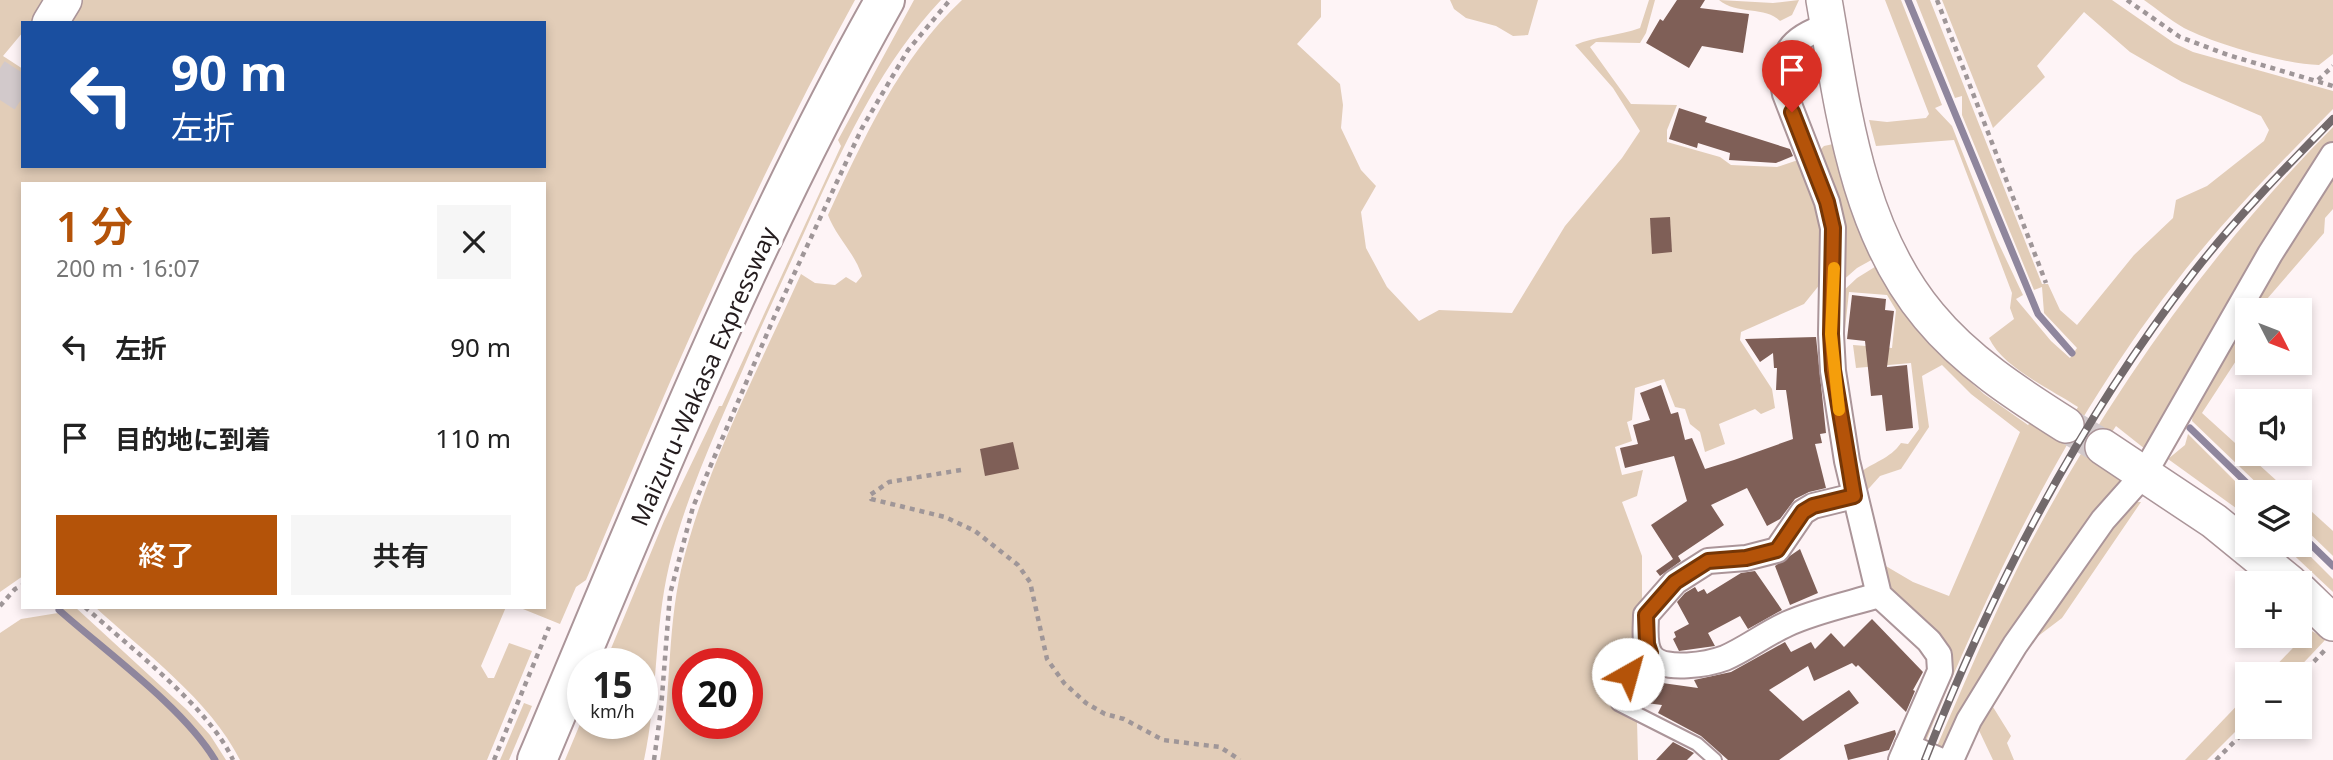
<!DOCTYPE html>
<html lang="ja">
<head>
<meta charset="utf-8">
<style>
	:root { --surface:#fff; --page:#f6f6f6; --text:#222; --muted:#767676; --accent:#b45309 }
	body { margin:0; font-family:"Noto Sans","Noto Sans JP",sans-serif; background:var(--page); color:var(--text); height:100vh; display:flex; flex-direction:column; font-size:26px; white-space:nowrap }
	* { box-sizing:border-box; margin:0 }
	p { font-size:23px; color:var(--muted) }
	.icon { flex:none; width:38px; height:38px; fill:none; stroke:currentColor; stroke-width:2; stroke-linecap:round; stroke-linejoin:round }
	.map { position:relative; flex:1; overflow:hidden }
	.drawer { position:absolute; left:21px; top:182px; width:525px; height:427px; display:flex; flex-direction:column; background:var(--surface); border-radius:0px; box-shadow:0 4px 10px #0003 }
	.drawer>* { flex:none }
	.hud { position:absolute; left:21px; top:21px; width:525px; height:147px; border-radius:0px; box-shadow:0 4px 10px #0003; background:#1a4fa0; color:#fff; overflow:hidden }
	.needle { width:46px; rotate:132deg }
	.tools { position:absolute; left:2235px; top:298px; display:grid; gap:14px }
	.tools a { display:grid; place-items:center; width:77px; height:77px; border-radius:0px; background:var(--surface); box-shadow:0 4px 10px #0003; font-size:35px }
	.speed { position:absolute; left:567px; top:648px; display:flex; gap:14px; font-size:35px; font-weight:700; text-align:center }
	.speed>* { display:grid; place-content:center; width:91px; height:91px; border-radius:50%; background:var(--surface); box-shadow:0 4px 10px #0003; line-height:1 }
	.speed small { font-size:18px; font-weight:400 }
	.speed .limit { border:10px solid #d22; background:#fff; color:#111 }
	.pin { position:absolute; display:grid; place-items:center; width:60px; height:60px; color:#fff; margin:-72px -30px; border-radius:50% 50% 50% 0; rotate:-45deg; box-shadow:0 0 7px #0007 }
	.pin .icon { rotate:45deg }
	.me { position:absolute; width:77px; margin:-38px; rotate:38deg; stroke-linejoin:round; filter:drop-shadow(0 0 5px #0008) }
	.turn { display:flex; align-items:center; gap:24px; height:147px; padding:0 35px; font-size:32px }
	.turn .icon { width:91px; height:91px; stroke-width:2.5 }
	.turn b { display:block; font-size:49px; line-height:60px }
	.round { display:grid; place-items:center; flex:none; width:74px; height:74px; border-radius:0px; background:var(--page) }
	.head { display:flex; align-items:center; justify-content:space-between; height:119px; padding:0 35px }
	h1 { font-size:42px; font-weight:600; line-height:52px; color:var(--accent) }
	.action { display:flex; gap:14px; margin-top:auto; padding:14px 35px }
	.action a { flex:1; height:80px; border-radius:0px; background:var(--accent); color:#fff; font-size:28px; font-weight:600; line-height:80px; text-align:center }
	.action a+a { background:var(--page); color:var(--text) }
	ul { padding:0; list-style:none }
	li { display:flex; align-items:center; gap:21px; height:91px; padding:0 35px }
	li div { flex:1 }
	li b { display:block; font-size:26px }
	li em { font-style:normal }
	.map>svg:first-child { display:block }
	.green { fill:#e2cdb8; fill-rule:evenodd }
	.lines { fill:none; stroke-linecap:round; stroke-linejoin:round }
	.stream { stroke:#8f869d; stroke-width:7 }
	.building { fill:#7f5f57 }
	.secondary-tunnel { stroke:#d2c9cb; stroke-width:35; stroke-dasharray:35 18; stroke-linecap:butt }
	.lane-casing { stroke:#ab9599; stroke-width:16 }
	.street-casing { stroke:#ab9599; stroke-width:28 }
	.secondary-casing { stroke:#ab9599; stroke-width:38 }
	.highway-casing { stroke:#ab9599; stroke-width:42 }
	.path { stroke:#9f9698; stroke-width:4.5; stroke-dasharray:5 5; stroke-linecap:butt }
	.lane { stroke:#fff; stroke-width:12 }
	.street { stroke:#fff; stroke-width:24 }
	.secondary { stroke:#fff; stroke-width:35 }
	.highway { stroke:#fff; stroke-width:38 }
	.rail-casing { stroke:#736a6c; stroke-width:8 }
	.rail { stroke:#fff; stroke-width:5; stroke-dasharray:16; stroke-linecap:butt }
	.route-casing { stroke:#753606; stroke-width:18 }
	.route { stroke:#b45309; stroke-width:12 }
	.slow { stroke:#f59e0b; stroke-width:12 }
	.labels { text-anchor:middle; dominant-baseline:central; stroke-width:7; stroke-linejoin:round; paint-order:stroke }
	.street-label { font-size:24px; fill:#241c1e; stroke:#fff }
</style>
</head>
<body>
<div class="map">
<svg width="2333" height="760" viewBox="0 0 2333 760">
	<rect width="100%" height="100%" fill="#fef4f6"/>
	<g class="green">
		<path d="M 0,0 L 44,0 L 30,23 L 23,23 L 23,32 L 3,56 L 23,69 L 23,166 L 544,166 L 544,23 L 69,23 L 83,0 L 855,0 C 752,187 668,383 586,580 L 576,587 L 560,624 L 518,607 L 544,607 L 544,184 L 23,184 L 23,576 L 0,592 Z"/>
		<path d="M 914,0 L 941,0 C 883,62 848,136 813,213 C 793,258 772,302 752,348 C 722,419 687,490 669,566 C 654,630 658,696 644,760 L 565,760 L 583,717 L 583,723 L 642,723 L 642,663 L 605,663 L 664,521 L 719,406 L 722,406 L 841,146 L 838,140 Z"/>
		<path d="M 962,0 L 1321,0 L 1321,17 L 1297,44 L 1340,84 L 1343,105 L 1341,128 L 1361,170 L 1376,186 L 1361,212 L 1366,248 L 1387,287 L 1419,321 L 1439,310 L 1512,313 L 1565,226 L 1622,158 L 1640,131 L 1613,88 L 1575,45 C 1596,36 1618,36 1640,28 L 1649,0 L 1655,0 L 1646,33 L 1640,43 L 1596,42 L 1590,47 L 1631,104 L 1677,105 L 1667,130 L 1667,142 L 1720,157 L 1731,165 L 1777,167 L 1801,159 L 1820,205 L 1825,278 L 1804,304 L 1741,332 L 1740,340 L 1772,389 L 1775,408 L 1761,414 L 1755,409 L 1719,424 L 1725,444 L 1705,452 L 1700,432 L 1690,424 L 1685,409 L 1675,407 L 1664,379 L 1635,388 L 1632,420 L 1627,422 L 1632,441 L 1615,447 L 1622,475 L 1643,470 L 1637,496 L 1622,502 L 1642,556 L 1642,647 L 1612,706 L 1637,720 L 1638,760 L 660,760 C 671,697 667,632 681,570 C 705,468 759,368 801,274 L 815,283 L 835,285 L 846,277 L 856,283 L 862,276 C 855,253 836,237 828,215 C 864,138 899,59 962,0 ZM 688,663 L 747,663 L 747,723 L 688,723 Z"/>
		<path d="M 1450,0 L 1538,0 L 1528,35 L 1513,36 L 1496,26 L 1466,18 L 1454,9 Z"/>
		<path d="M 1719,0 L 1773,3 L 1799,0 L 1792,15 L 1780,21 C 1766,6 1736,15 1719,0 Z"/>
		<path d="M 1885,0 L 1901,0 L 1942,105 L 1935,108 L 1952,126 L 1997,240 L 2023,295 L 2016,299 L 2051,341 L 2070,358 L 2077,348 L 2044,313 L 2042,287 L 2034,290 L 1962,115 L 1962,96 L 1955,98 L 1916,0 L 1930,0 L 2042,284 L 2048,284 L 2060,310 L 2077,325 L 2134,255 L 2173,218 L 2176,200 L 2207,186 L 2264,141 L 2269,130 L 2261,116 L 2182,82 L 2130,52 L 2084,12 L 2037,66 L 2045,77 L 1993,128 L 1942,0 L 2112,0 L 2174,43 L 2193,52 L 2333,91 L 2333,109 C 2295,148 2256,187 2220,228 C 2088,380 1998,561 1924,746 L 1919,744 L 1947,672 L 1886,591 L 1879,562 L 1913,582 L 1949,596 L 2020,432 L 1971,394 L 1942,365 L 1922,376 L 1929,427 L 1901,469 L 1880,476 L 1862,496 L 1858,474 C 1873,462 1890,459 1901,443 L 1908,444 L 1919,429 L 1911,363 L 1856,368 L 1853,345 L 1892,348 L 1896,310 L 1887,295 L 1849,292 L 1843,347 L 1841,293 L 1857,278 L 1878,265 L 1946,354 L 1944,358 L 1984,394 L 2028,425 L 2032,421 L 2058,440 L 2078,407 C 2051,389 2003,368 1989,338 L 2014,319 L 2010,308 L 2012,293 L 1954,140 L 1876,146 L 1869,120 L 1887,122 L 1926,118 L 1929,114 Z"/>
		<path d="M 2144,0 L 2333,0 L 2333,54 L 2319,65 C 2284,64 2215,44 2184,28 C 2170,20 2157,9 2144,0 Z"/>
		<path d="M 2333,127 L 2333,145 L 2145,449 L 2116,426 L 2093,461 L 2120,476 L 2121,487 L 1950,748 L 1935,751 C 1963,686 1991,620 2023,557 C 2105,400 2208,253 2333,127 Z"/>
		<path d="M 1838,143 L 1875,258 L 1857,268 L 1841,282 L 1816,154 L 1824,146 Z"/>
		<path d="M 2333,166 L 2333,209 L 2325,218 L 2324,233 L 2267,299 L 2265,310 L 2247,310 L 2247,344 L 2202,413 L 2289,492 L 2266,492 L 2192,421 L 2193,412 L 2189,405 L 2275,259 Z"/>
		<path d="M 2188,434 L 2247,493 L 2247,516 L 2168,459 L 2185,445 Z"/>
		<path d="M 2300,501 L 2333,531 L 2333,556 L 2300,524 Z"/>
		<path d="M 2132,502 L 2141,502 L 2062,618 L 2033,640 L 2021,657 L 1993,707 L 2011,736 L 2007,743 L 2014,760 L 1993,760 L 1975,722 L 2020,647 Z"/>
		<path d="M 2282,544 L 2298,544 L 2333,579 L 2333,592 Z"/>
		<path d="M 60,607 L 75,607 L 187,710 L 210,735 L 226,760 L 0,760 L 0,633 L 21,619 L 58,613 Z"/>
		<path d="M 95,607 L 506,607 L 481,666 L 488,678 L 494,678 L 509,643 L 532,651 L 487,760 L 240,760 C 210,700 144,652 95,607 Z"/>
		<path d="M 2310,630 L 2326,639 L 2293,674 L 2268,674 Z"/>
		<path d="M 2247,695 L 2247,720 L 2207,760 L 2185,760 Z"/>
		<path d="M 524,703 L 532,706 L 509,760 L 500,760 Z"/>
	</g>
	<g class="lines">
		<g class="stream">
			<path d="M 1908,0 L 2038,314 L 2072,353"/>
			<path d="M 2190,428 L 2256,492"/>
			<path d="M 2300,534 L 2333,566"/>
			<path d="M 59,610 C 105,651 184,708 215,760"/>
		</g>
	</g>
	<g class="building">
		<path d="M 1677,0 L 1705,0 L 1700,8 L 1749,14 L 1743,53 L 1702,46 L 1689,68 L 1646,43 L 1660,19 L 1663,21 Z"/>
		<path d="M 1679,108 L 1707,117 L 1705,122 L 1790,149 L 1793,156 L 1776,163 L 1729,160 L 1730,153 L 1698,143 L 1697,148 L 1669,139 Z"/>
		<path d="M 1670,217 L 1672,252 L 1652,254 L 1650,218 Z"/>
		<path d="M 1852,295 L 1886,299 L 1885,310 L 1894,311 L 1887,367 L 1907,365 L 1913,428 L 1886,431 L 1882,395 L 1871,396 L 1865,341 L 1847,339 Z"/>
		<path d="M 1816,337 L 1826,433 L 1820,434 L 1822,443 L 1815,444 L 1826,488 L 1809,492 L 1795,499 L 1780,519 L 1767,526 L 1747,488 L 1711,505 L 1724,525 L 1678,556 L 1681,561 L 1660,576 L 1656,571 L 1673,559 L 1651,525 L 1687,501 L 1674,456 L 1625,468 L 1620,448 L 1638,444 L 1633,425 L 1650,420 L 1640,393 L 1661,385 L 1671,414 L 1678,412 L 1685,440 L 1692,438 L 1705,469 L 1734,460 L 1793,439 L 1786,390 L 1776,390 L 1777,368 L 1774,368 L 1773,353 L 1760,362 L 1745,339 Z"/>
		<path d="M 1013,442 L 1019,469 L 985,476 L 980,449 Z"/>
		<path d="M 1800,549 L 1818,593 L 1790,605 L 1775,566 Z"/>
		<path d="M 1755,571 L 1782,610 L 1748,629 L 1740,616 L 1708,633 L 1715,646 L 1679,651 L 1673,639 L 1676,637 L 1674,632 L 1689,624 L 1677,602 L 1685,593 L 1695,587 L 1698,592 L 1704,589 L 1707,594 L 1741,573 Z"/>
		<path d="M 1872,619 L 1923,672 L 1913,690 L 1915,691 L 1906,712 L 1858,665 L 1856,667 L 1852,663 L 1814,681 L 1808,666 L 1769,690 L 1803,721 L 1849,690 L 1859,703 L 1779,760 L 1728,760 L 1701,736 L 1658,713 L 1662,705 L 1638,702 L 1641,680 L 1698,688 L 1694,680 L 1731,672 L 1785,642 L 1791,652 L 1811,642 L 1815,649 L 1831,633 L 1844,647 Z"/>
		<path d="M 1895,730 L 1896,734 L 1889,750 L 1848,760 L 1844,745 Z"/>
		<path d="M 1673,742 L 1694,753 L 1687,760 L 1656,760 Z"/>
	</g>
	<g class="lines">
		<g class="secondary-tunnel">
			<path d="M 0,100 L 23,65"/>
			<path d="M 2066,425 L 2103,447"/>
		</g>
		<defs>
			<path id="lane" d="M 1650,653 L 1628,673 L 1618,704 L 1697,744 L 1715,760"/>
			<g id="street">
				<path d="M 1828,26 C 1792,37 1776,55 1785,94 L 1827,202 L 1833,228 L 1831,334 L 1833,371 L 1847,461 L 1879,595 L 1929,641 L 1939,655 L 1940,671 L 1901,760"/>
				<path d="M 1854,496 L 1813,506 L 1803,512 L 1777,550 L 1746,558 L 1708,561 L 1675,582 L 1646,615 C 1646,628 1643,647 1652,657 C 1665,672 1709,664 1725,658 C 1746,649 1765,634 1787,624 C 1815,611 1849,604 1879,595"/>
				<path d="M 1907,746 L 1939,760"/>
				<path d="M 1951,760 L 1969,720 L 2015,645 L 2103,520 L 2144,474 L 2270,254 L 2333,155"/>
			</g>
			<g id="secondary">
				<path d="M 1824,0 C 1843,108 1856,229 1929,316 C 1966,361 2017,394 2066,425"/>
				<path d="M 50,23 L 64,0"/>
				<path d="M 2103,447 L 2214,521 L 2290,583"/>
				<path d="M 2300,591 L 2333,623"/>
			</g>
			<path id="highway" d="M 537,760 C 645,504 748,243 885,0"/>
		</defs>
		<use href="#lane" class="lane-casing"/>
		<use href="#street" class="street-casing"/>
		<use href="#secondary" class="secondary-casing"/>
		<use href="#highway" class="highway-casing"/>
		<g class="path">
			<path d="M 1937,0 L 2046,283"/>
			<path d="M 2127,0 L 2180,37 L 2228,55 L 2333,86"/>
			<path d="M 2318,80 L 2333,66"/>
			<path d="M 961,470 L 889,482 L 870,495 L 871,499 L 945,517 L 975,531 L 1018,565 L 1030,582 L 1047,659 L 1064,683 L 1086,703 L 1105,714 L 1124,719 L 1163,740 L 1220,747 L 1240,760"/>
			<path d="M 0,606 L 15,589 L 23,585"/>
			<path d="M 85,607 C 129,647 209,707 233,760"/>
			<path d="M 2300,676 L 2327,648"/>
			<path d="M 494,760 L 549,627"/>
			<path d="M 654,760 L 661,709 L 670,594 L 693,507 L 775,315 L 862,128 L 908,50 L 950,0"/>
			<path d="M 2216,760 L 2250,726"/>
		</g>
		<use href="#lane" class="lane"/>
		<use href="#street" class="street"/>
		<use href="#secondary" class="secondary"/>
		<use href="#highway" class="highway"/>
		<defs>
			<path id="rail" d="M 1925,760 C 1993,586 2079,421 2194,272 C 2236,218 2285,168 2333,119"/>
		</defs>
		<use href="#rail" class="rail-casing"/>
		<use href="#rail" class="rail"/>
	</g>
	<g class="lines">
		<defs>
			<path id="route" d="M 1628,674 L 1650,653 L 1647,644 L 1646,615 L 1675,582 L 1708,561 L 1746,558 L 1777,550 L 1803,512 L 1813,506 L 1854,496 L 1833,370 L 1831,334 L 1833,228 L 1827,202 L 1792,112"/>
		</defs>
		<use href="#route" class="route-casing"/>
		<use href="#route" class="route"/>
		<path class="slow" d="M 1834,268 L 1831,334 L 1839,410"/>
	</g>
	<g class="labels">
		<g class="street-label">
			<text transform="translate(703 376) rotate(-66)">Maizuru-Wakasa Expressway</text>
		</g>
	</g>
</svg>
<div class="tools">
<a><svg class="needle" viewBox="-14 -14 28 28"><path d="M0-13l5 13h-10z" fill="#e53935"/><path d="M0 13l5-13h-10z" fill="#767676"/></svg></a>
<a><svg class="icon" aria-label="sound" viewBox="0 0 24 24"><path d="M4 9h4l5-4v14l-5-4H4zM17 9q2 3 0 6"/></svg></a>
<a><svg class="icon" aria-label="layers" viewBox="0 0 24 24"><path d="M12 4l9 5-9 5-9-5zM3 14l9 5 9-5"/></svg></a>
<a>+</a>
<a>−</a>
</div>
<div class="speed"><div>15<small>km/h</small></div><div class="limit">20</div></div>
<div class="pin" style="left:1792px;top:112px;background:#d93025"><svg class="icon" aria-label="arrive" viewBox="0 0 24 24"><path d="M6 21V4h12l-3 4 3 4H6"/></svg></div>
<svg class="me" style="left:1628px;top:674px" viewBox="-20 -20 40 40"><circle r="19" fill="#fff"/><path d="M0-13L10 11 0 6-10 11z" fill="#b45309"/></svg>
<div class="hud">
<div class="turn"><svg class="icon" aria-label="left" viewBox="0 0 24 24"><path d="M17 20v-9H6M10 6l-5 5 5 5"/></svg><div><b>90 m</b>左折</div></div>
</div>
<section class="drawer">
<div class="head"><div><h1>1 分</h1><p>200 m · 16:07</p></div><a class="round"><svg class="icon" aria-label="close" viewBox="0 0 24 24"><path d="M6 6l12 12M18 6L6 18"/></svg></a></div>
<ul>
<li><svg class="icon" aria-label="left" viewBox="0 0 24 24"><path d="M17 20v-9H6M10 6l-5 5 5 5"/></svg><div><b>左折</b></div><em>90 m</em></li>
<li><svg class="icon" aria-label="arrive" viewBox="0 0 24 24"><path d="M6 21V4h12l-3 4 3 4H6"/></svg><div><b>目的地に到着</b></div><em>110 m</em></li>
</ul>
<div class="action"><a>終了</a><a>共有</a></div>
</section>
</div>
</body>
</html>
